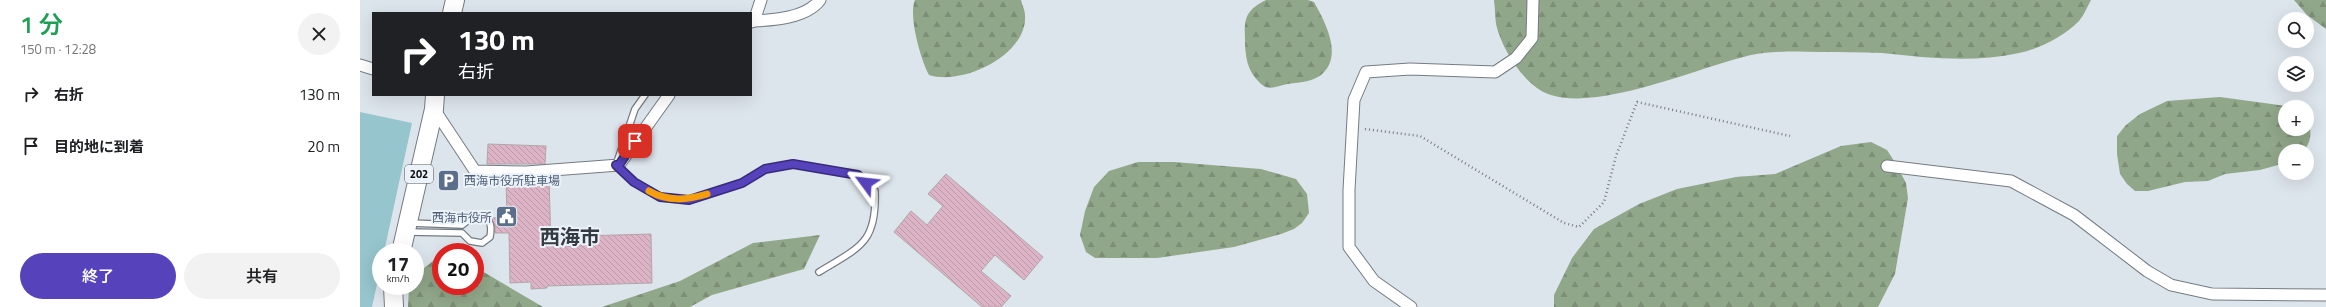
<!DOCTYPE html>
<html lang="ja">
<head>
<meta charset="utf-8">
<style>
	:root { --surface:#fff; --page:#f2f2f2; --text:#202124; --muted:#757577; --accent:#5642ba }
	body { margin:0; font-family:"Titillium Web","Noto Sans JP",sans-serif; background:var(--page); color:var(--text); height:100vh; display:flex; flex-direction:column; font-size:15px; white-space:nowrap }
	* { box-sizing:border-box; margin:0 }
	p { font-size:13px; color:var(--muted) }
	.icon { flex:none; width:22px; height:22px; fill:none; stroke:currentColor; stroke-width:2; stroke-linecap:round; stroke-linejoin:round }
	.map { position:relative; flex:1; overflow:hidden }
	.details { display:flex; flex-direction:column; background:var(--surface); width:360px }
	.details>* { flex:none }
	.banner { position:absolute; left:12px; top:12px; width:380px; height:84px; border-radius:0px; box-shadow:0 4px 16px #0002; background:#202124; color:#fff; overflow:hidden }
	.buttons { position:absolute; left:1918px; top:12px; display:grid; gap:8px }
	.buttons a { display:grid; place-items:center; width:36px; height:36px; border-radius:50%; background:var(--surface); box-shadow:0 4px 16px #0002; font-size:20px }
	.speed { position:absolute; left:12px; top:243px; display:flex; gap:8px; font-size:20px; font-weight:700; text-align:center }
	.speed>* { display:grid; place-content:center; width:52px; height:52px; border-radius:50%; background:var(--surface); box-shadow:0 4px 16px #0002; line-height:1 }
	.speed small { font-size:10px; font-weight:400 }
	.speed .limit { border:6px solid #d22; background:#fff; color:#111 }
	.pin { position:absolute; display:grid; place-items:center; width:34px; height:34px; color:#fff; margin:-17px; border-radius:8px; box-shadow:0 2px 6px #0006 }
	.me { position:absolute; width:44px; margin:-22px; rotate:300deg; stroke-linejoin:round; filter:drop-shadow(0 0 3px #0008) }
	.turn { display:flex; align-items:center; gap:14px; height:84px; padding:0 20px; font-size:18px }
	.turn .icon { width:52px; height:52px; stroke-width:2.5 }
	.turn b { display:block; font-size:28px; line-height:34px }
	.round { display:grid; place-items:center; flex:none; width:42px; height:42px; border-radius:21px; background:var(--page) }
	.summary { display:flex; align-items:center; justify-content:space-between; height:68px; padding:0 20px }
	h1 { font-size:24px; font-weight:600; line-height:30px; color:#1e9e55 }
	.primary-button { display:flex; gap:8px; margin-top:auto; padding:8px 20px }
	.primary-button a { flex:1; height:46px; border-radius:24px; background:var(--accent); color:#fff; font-size:16px; font-weight:600; line-height:46px; text-align:center }
	.primary-button a+a { background:var(--page); color:var(--text) }
	ul { padding:0; list-style:none }
	li { display:flex; align-items:center; gap:12px; height:52px; padding:0 20px }
	li div { flex:1 }
	li b { display:block; font-size:15px }
	li em { font-style:normal }
	main { display:flex; flex:1; min-height:0 }
	.map>svg:first-child { display:block }
	.forest { fill:url(#forest-firs) }
	.water { fill:#96c5cd }
	.building { fill:url(#building-back-hatch); stroke:#b0a6aa }
	.lines { fill:none; stroke-linecap:round; stroke-linejoin:round }
	.service-casing { stroke:#757b82; stroke-width:8 }
	.minor-casing { stroke:#757b82; stroke-width:13 }
	.trunk-casing { stroke:#757b82; stroke-width:20 }
	.path { stroke:#787d82; stroke-width:2.5; stroke-dasharray:1 3; stroke-linecap:butt }
	.service { stroke:#fff; stroke-width:5.5 }
	.minor { stroke:#fff; stroke-width:11 }
	.trunk { stroke:#fff; stroke-width:18 }
	.route-casing { stroke:#382b79; stroke-width:10 }
	.route { stroke:#5642ba; stroke-width:7 }
	.slow { stroke:#f59e0b; stroke-width:7 }
	.labels { text-anchor:middle; dominant-baseline:central; stroke-width:4; stroke-linejoin:round; paint-order:stroke }
	.shield { fill:#ebf2fa; stroke:#4d5055; stroke-width:1 }
	.shield-label { font-size:11px; font-weight:bold; fill:#090b0e }
	.service-label { font-size:12px; fill:#4e5e75; stroke:#ebf2fa; text-anchor:start }
	.town-label { font-size:20px; font-weight:bold; fill:#363b41; stroke:#ebf2fa }
</style>
</head>
<body>
<main>
<section class="details">
<div class="summary"><div><h1>1 分</h1><p>150 m · 12:28</p></div><a class="round"><svg class="icon" aria-label="close" viewBox="0 0 24 24"><path d="M6 6l12 12M18 6L6 18"/></svg></a></div>
<ul>
<li><svg class="icon" aria-label="right" viewBox="0 0 24 24"><path d="M7 20v-9h11M14 6l5 5-5 5"/></svg><div><b>右折</b></div><em>130 m</em></li>
<li><svg class="icon" aria-label="arrive" viewBox="0 0 24 24"><path d="M6 21V4h12l-3 4 3 4H6"/></svg><div><b>目的地に到着</b></div><em>20 m</em></li>
</ul>
<div class="primary-button"><a>終了</a><a>共有</a></div>
</section>
<div class="map">
<svg width="1966" height="307" viewBox="0 0 1966 307">
	<defs>
		<pattern id="forest-firs" width="22" height="20" patternUnits="userSpaceOnUse"><rect width="22" height="20" fill="#91a789"/><path d="M5 1l3.5 6h-7zM16 11l3.5 6h-7z" fill="#7c8e75"/></pattern>
		<pattern id="building-back-hatch" width="6" height="6" patternUnits="userSpaceOnUse"><rect width="6" height="6" fill="#dcb4c6"/><path d="M-1 5l2 2M0 0l6 6M5-1l2 2" fill="none" stroke="#bb99a9"/></pattern>
	</defs>
	<rect width="100%" height="100%" fill="#dde5ec"/>
	<g class="forest">
		<path d="M 555,0 L 661,0 C 662,5 665,10 665,15 C 668,55 602,86 569,75 C 561,60 548,16 555,0 Z"/>
		<path d="M 906,0 L 948,0 L 954,2 C 965,22 984,56 961,75 C 951,83 935,82 923,85 C 914,87 908,91 900,83 C 887,71 885,56 885,39 C 884,18 886,10 906,0 Z"/>
		<path d="M 1134,0 L 1731,0 C 1727,7 1724,15 1719,21 C 1704,36 1680,49 1659,53 C 1613,63 1568,58 1522,53 C 1501,52 1480,52 1460,52 C 1437,51 1413,51 1391,55 C 1340,67 1240,111 1191,95 C 1165,87 1142,50 1136,24 C 1135,16 1135,8 1134,0 Z"/>
		<path d="M 1934,0 L 1966,0 L 1966,29 L 1947,15 Z"/>
		<path d="M 1860,97 L 1934,107 L 1925,107 L 1925,129 L 1947,129 L 1947,115 C 1951,129 1953,139 1944,151 L 1925,151 L 1925,163 L 1900,170 L 1865,174 L 1848,181 L 1825,182 L 1788,191 L 1775,191 L 1767,184 L 1760,174 L 1757,154 L 1757,136 L 1766,125 L 1780,114 L 1807,101 Z"/>
		<path d="M 1511,142 L 1527,150 L 1536,164 L 1546,183 L 1548,198 L 1535,274 L 1518,307 L 1194,307 L 1194,295 L 1212,258 L 1234,229 L 1279,204 L 1317,189 L 1376,177 L 1415,174 L 1481,146 Z"/>
		<path d="M 778,162 L 814,162 L 901,169 L 936,179 L 947,194 L 949,213 L 942,223 L 934,229 L 921,234 L 874,247 L 797,258 L 735,258 L 726,252 L 720,235 L 725,211 L 734,187 L 749,171 Z"/>
		<path d="M 460,235 L 444,269 L 352,295 L 330,307 L 213,307 L 242,307 L 320,281 L 393,243 Z"/>
		<path d="M 77,258 L 81,259 L 81,286 L 115,286 L 115,267 L 183,307 L 48,307 L 49,286 L 55,286 L 55,275 Z"/>
	</g>
	<path class="water" d="M 0,112 L 52,123 L 24,252 L 21,252 L 21,266 L 12,307 L 0,307 Z"/>
	<g class="building">
		<path d="M 128,144 L 186,146 L 185,164 L 127,164 Z"/>
		<path d="M 586,174 L 683,257 L 664,280 L 635,255 L 621,271 L 651,296 L 641,307 L 622,307 L 534,232 L 551,211 L 567,225 L 583,206 L 568,194 Z"/>
		<path d="M 189,177 L 191,246 L 220,246 L 220,236 L 291,234 L 292,283 L 187,286 L 187,288 L 171,289 L 171,282 L 150,283 L 149,233 L 135,233 L 135,226 L 131,218 L 147,217 L 146,179 Z"/>
	</g>
	<g class="lines">
		<defs>
			<g id="service">
				<path d="M 285,95 L 275,109 L 256,165 L 274,182 L 300,197 L 329,200 L 382,183 L 405,169 L 433,164 L 498,175 L 515,191 C 517,243 500,247 459,272"/>
				<path d="M 48,232 L 102,233 L 110,241 L 122,243 L 130,237 C 132,226 131,220 121,215 L 111,218 L 102,225 L 50,223"/>
			</g>
			<g id="minor">
				<path d="M 394,21 C 414,20 446,18 460,0"/>
				<path d="M 391,22 L 394,21 L 401,0"/>
				<path d="M 0,65 L 13,69"/>
				<path d="M 74,109 L 115,171 L 166,172 L 259,165 L 309,95"/>
				<path d="M 1527,166 L 1651,181 L 1714,215 L 1787,271 L 1811,285 L 1852,294 L 1966,295"/>
				<path d="M 1051,307 L 1014,281 L 989,247 L 989,190 L 994,100 L 1006,72 L 1050,69 L 1135,72 L 1156,58 L 1172,38 L 1173,0"/>
			</g>
			<g id="trunk">
				<path d="M 92,13 L 95,0"/>
				<path d="M 41,252 L 74,109 L 75,95"/>
				<path d="M 33,286 L 34,307"/>
			</g>
		</defs>
		<use href="#service" class="service-casing"/>
		<use href="#minor" class="minor-casing"/>
		<use href="#trunk" class="trunk-casing"/>
		<path class="path" d="M 1005,129 L 1060,136 L 1204,223 L 1219,227 L 1244,202 L 1256,156 L 1277,102 L 1430,136"/>
		<use href="#service" class="service"/>
		<use href="#minor" class="minor"/>
		<use href="#trunk" class="trunk"/>
	</g>
	<g class="lines">
		<defs>
			<path id="route" d="M 275,141 L 259,165 L 256,165 L 274,182 L 300,197 L 329,200 L 382,183 L 405,169 L 433,164 L 498,175 L 506,183"/>
		</defs>
		<use href="#route" class="route-casing"/>
		<use href="#route" class="route"/>
		<path class="slow" d="M 289,191 C 308,202 327,200 347,194"/>
	</g>
	<defs>
		<symbol id="parking-square" viewBox="-11 -11 22 22"><rect x="-9" y="-9" width="18" height="18" rx="4" fill="#5c6f8a" stroke="#ebf2fa"/><path d="M-3.5-5.5H1a3.5 3.5 0 0 1 0 7H-1V5.5H-3.5ZM-1-3.4V-.6H.8a1.4 1.4 0 0 0 0-2.8Z" fill="#fff"/></symbol>
		<symbol id="civic-square" viewBox="-11 -11 22 22"><rect x="-9" y="-9" width="18" height="18" rx="4" fill="#5c6f8a" stroke="#ebf2fa"/><path d="M-.6-6.5H3V-4.5H.6V-3L4-1V1h2V6H-6V1h2V-1L-.6-3ZM-1.2 2.5V6h2.4V2.5Z" fill="#fff"/></symbol>
	</defs>
	<g fill-rule="evenodd">
		<use href="#parking-square" x="76" y="168" width="25" height="25"/>
		<use href="#civic-square" x="134" y="204" width="25" height="25"/>
	</g>
	<g class="labels">
		<rect class="shield" x="45" y="165" width="28" height="18" rx="3"/>
		<g class="shield-label">
			<text x="59" y="174">202</text>
		</g>
		<g class="service-label">
			<text x="104" y="180">西海市役所駐車場</text>
			<text x="132" y="217" text-anchor="end">西海市役所</text>
		</g>
		<g class="town-label">
			<text x="210" y="236">西海市</text>
		</g>
	</g>
</svg>
<div class="buttons">
<a><svg class="icon" aria-label="search" viewBox="0 0 24 24"><circle cx="10" cy="10" r="6"/><path d="M15 15l6 6"/></svg></a>
<a><svg class="icon" aria-label="layers" viewBox="0 0 24 24"><path d="M12 4l9 5-9 5-9-5zM3 14l9 5 9-5"/></svg></a>
<a>+</a>
<a>−</a>
</div>
<div class="speed"><div>17<small>km/h</small></div><div class="limit">20</div></div>
<div class="pin" style="left:275px;top:141px;background:#d93025"><svg class="icon" aria-label="arrive" viewBox="0 0 24 24"><path d="M6 21V4h12l-3 4 3 4H6"/></svg></div>
<svg class="me" style="left:506px;top:183px" viewBox="-20 -20 40 40"><path d="M0-17L14 15 0 8-14 15z" fill="#5642ba" stroke="#fff" stroke-width="4"/></svg>
<div class="banner">
<div class="turn"><svg class="icon" aria-label="right" viewBox="0 0 24 24"><path d="M7 20v-9h11M14 6l5 5-5 5"/></svg><div><b>130 m</b>右折</div></div>
</div>
</div>
</main>
</body>
</html>
